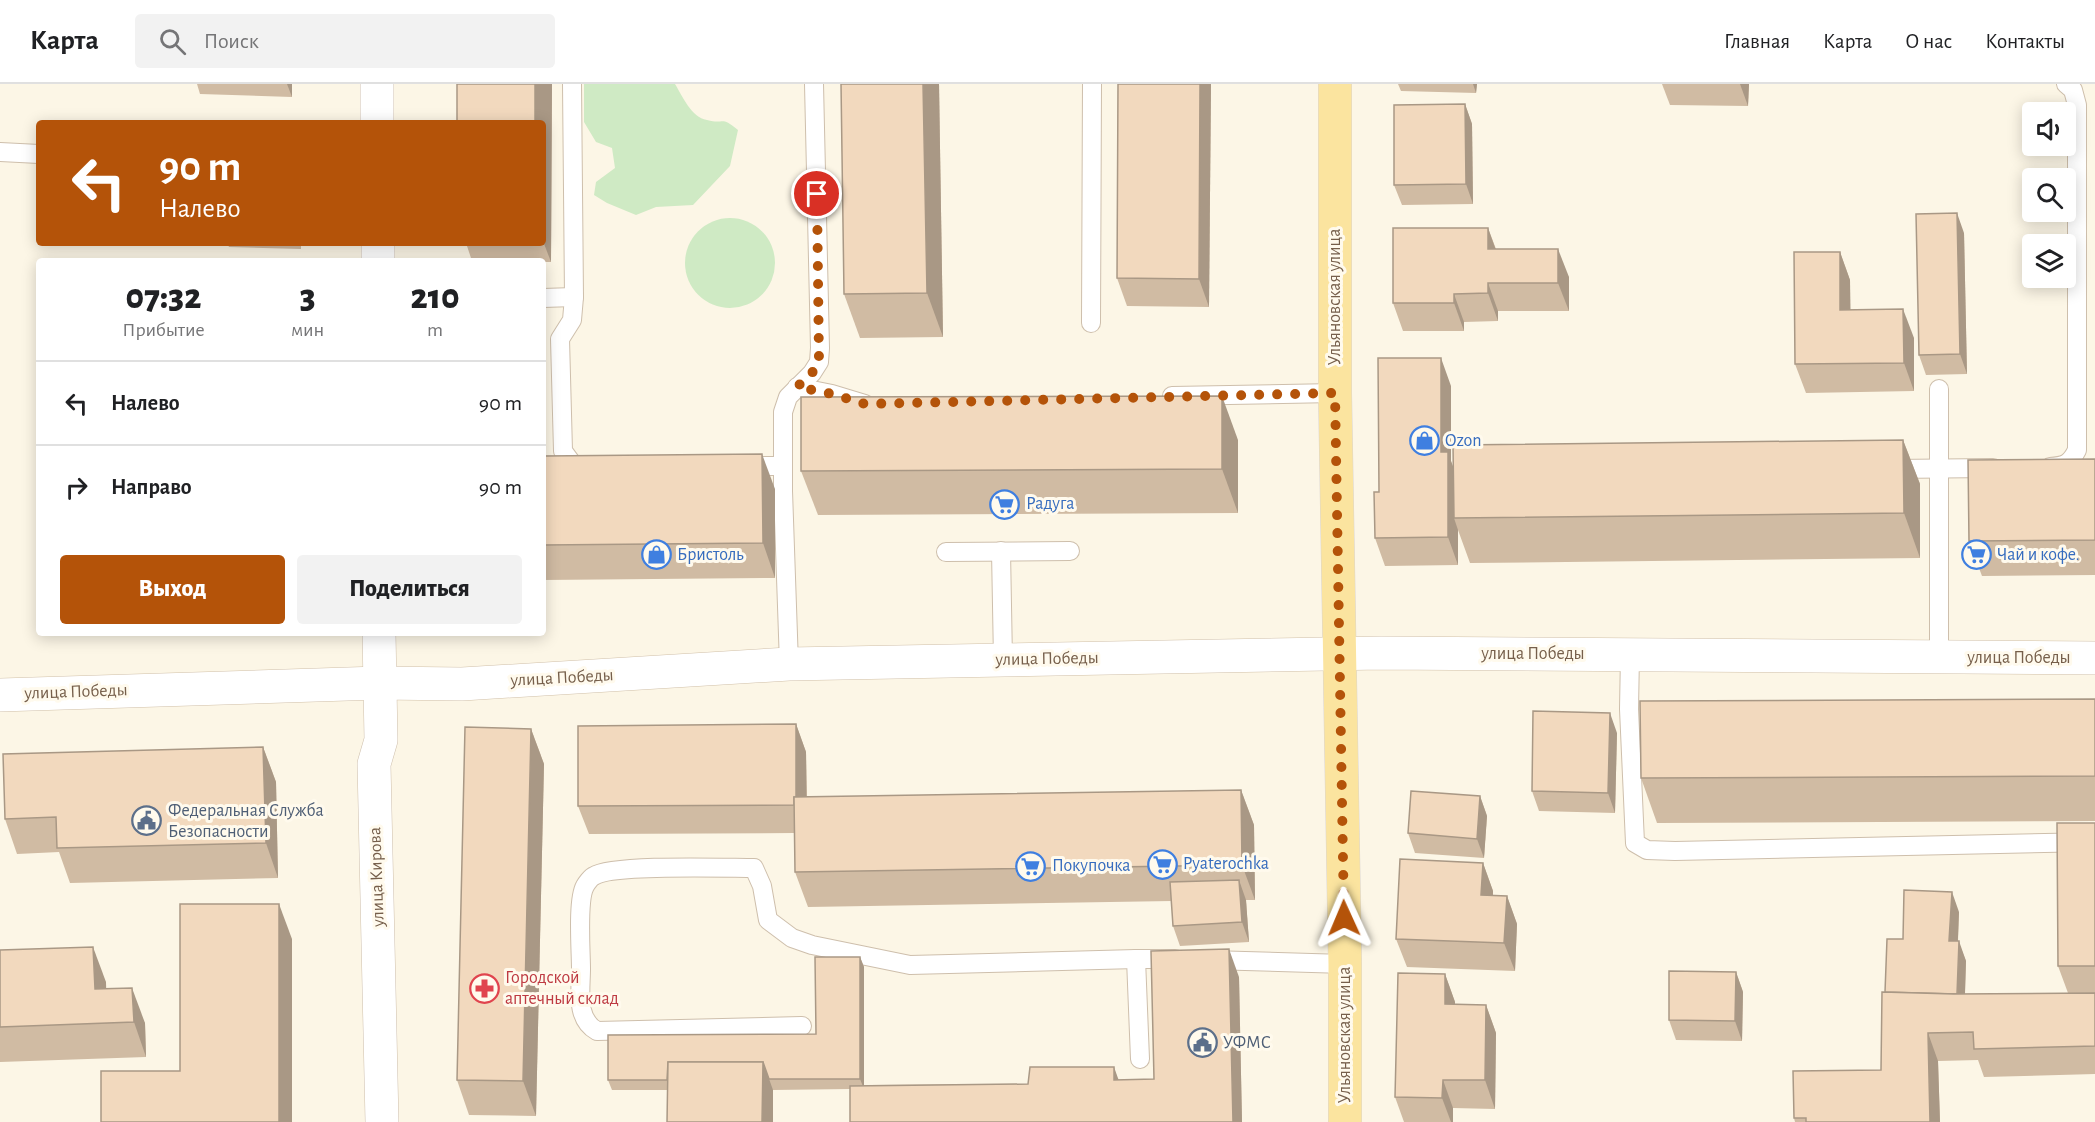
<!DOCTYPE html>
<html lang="ru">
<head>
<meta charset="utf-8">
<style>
	:root { --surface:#fff; --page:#f2f2f2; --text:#202124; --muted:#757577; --line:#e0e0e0; --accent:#b45309 }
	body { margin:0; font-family:"Alegreya Sans",sans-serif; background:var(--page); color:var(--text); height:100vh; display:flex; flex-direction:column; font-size:22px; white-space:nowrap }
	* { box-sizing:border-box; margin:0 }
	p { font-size:20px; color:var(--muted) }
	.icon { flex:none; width:33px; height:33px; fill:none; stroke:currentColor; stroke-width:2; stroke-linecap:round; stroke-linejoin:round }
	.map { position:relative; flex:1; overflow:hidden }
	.side { position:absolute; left:36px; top:174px; width:510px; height:378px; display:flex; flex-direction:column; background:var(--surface); border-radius:6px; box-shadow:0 3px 15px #0003 }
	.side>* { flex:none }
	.hud { position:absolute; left:36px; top:36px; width:510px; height:126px; border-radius:6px; box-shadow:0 3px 15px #0003; background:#b45309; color:#fff; overflow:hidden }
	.buttons { position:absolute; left:2022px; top:18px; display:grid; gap:12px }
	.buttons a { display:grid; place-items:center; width:54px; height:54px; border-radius:6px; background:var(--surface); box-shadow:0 3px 15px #0003; font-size:30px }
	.pin { position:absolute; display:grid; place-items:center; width:51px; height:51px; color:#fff; margin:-26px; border:3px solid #fff; border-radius:50%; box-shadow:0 2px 6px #0007 }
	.me { position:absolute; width:66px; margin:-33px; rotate:359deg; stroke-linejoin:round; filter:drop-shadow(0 0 4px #0008) }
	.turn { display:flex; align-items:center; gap:21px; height:126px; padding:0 24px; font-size:27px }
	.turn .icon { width:78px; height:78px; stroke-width:2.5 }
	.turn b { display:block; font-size:42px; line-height:51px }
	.eta { display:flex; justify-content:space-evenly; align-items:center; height:102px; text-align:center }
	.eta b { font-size:36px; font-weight:800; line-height:42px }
	.cta { display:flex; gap:12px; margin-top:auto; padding:12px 24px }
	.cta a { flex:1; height:69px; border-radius:6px; background:var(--accent); color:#fff; font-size:24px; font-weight:800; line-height:69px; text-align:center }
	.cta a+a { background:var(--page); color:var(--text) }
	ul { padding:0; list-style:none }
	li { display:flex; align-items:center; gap:18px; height:84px; padding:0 24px; border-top:2px solid var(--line) }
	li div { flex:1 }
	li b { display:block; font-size:22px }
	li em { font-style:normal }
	header { display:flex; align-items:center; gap:36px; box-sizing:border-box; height:84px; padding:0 30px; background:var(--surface); border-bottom:2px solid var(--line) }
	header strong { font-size:28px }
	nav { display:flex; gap:33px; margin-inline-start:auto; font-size:21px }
	.search { width:420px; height:54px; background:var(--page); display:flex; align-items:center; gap:15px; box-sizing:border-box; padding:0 21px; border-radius:6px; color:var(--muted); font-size:22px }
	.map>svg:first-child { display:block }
	.green { fill:#cfeac4 }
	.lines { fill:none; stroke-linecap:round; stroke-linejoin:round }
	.service-casing { stroke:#cebfac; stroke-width:20 }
	.tertiary-casing { stroke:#cebfac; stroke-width:34 }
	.secondary-casing { stroke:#d1c0a9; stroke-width:34 }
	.primary-casing { stroke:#dbd5d0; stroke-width:34 }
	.service { stroke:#fff; stroke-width:18 }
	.tertiary { stroke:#fff; stroke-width:33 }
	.secondary { stroke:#fff; stroke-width:33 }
	.primary { stroke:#fbe49f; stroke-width:33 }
	.wall { fill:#d0bba3 }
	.shaded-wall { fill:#a99885 }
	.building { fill:#f2d9be; stroke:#a99885; stroke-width:1.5 }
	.route { stroke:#b45309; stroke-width:10; stroke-dasharray:0 18 }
	.labels { text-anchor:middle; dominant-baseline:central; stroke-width:6; stroke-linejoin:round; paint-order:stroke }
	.street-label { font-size:18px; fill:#765f4b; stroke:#fffaed }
	.shop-label { font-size:18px; fill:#366cbe; stroke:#fffaed; text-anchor:start }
	.service-label { font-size:18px; fill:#4e5e75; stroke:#fffaed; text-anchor:start }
	.health-label { font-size:18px; fill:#be3a42; stroke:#fffaed; text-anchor:start }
</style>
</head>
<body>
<header>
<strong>Карта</strong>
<div class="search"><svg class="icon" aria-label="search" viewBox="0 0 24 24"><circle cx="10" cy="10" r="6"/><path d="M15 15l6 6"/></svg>Поиск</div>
<nav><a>Главная</a><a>Карта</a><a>О нас</a><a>Контакты</a></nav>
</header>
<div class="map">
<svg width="2095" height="1038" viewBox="0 0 2095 1038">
	<rect width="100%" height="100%" fill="#fcf6e6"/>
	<g class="green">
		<path d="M 584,0 L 675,0 C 683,13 691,33 707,36 C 725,41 720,31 738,46 L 730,82 L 693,121 L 656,123 L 636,131 L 607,119 L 594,111 L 596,98 L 615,84 L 612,64 L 596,58 L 584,38 Z"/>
		<circle cx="730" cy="179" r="45"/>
	</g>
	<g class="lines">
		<defs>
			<g id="service">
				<path d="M 572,0 L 574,213 L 572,236 L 560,255 L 563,367 L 574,382 L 585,382"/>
				<path d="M 0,68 L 39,70"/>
				<path d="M 543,214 L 574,213"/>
				<path d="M 1091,239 L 1092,0"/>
				<path d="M 797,303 L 832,310 L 865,320"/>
				<path d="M 1172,312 L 1335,309"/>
				<path d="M 745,382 L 783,382"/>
				<path d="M 2050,383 C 2065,382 2070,380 2077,366 L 2077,21 L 2073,6 L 2066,0"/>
				<path d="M 1891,385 L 1993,384"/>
				<path d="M 1001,467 L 1003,576"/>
				<path d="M 946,468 L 1070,467"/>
				<path d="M 1630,571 L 1629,625 L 1635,759 L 1647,766 L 1675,767 L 2095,758"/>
				<path d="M 1939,574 L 1939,305"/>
				<path d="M 789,580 L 783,407 L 783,328 L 788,313 L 812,289 L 819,278 L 820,264 L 814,0"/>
				<path d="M 1136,875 L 1140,975"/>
				<path d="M 1209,876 L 1345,880"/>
				<path d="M 802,942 L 597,947 C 575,935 581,906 581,885 C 581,867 577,816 585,802 C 586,800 591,793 594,792 C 612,780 726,784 754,784 L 762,802 L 768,836 L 792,854 L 812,861 L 910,881 L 1136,875 L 1175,875"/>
			</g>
			<g id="tertiary">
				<path d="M 377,39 L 377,0"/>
				<path d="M 378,159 L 378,177"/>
				<path d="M 379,549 L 381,656 L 374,680 L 382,1038"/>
			</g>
			<path id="secondary" d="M 0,611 L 379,599 L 462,600 L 789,580 L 1381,569 L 2095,574"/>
			<path id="primary" d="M 1335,0 L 1335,309 L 1345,880 L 1345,1038"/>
		</defs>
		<use href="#service" class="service-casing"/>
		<use href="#tertiary" class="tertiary-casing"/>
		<use href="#secondary" class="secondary-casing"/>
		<use href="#primary" class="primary-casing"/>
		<use href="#service" class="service"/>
		<use href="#tertiary" class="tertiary"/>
		<use href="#secondary" class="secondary"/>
		<use href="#primary" class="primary"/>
	</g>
	<g class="wall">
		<path d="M 197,0 L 292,0 L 292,13 L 200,10 Z"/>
		<path d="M 552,0 L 551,178 L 543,178 L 543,177 L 472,177 L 466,159 L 543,159 L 543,39 Z"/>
		<path d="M 841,0 L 939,0 L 943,253 L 860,254 L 844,210 Z"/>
		<path d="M 1118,0 L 1211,0 L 1209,223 L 1127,222 L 1117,194 Z"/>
		<path d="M 1398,0 L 1477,0 L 1476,9 L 1401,7 Z"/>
		<path d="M 1662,0 L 1749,0 L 1748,22 L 1670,21 Z"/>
		<path d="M 1465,20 L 1472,40 L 1473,120 L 1402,121 L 1394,101 Z"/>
		<path d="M 1488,144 L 1496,165 L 1569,193 L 1569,227 L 1498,227 L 1498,237 L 1464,238 L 1464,247 L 1403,247 L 1393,219 Z"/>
		<path d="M 1964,149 L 1967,290 L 1926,291 L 1919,271 Z"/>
		<path d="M 227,159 L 301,159 L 301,165 L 229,163 Z"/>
		<path d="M 1840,168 L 1850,196 L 1850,226 L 1914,254 L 1914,307 L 1806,309 L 1795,280 Z"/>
		<path d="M 1451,302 L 1451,377 L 1453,383 L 1903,356 L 1920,400 L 1920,474 L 1470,479 L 1458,446 L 1458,481 L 1385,482 L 1375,454 L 1379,408 Z"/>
		<path d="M 1238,356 L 1238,429 L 818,431 L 801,387 Z"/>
		<path d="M 543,372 L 775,405 L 775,494 L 543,496 Z"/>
		<path d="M 2095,375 L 2095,491 L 1982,492 L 1969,457 Z"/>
		<path d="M 2095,615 L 2095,737 L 1657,739 L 1641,694 Z"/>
		<path d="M 796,640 L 806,668 L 807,713 L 1241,706 L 1254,741 L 1255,816 L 1246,816 L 1249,858 L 1180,862 L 1173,842 L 1172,817 L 808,823 L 795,788 L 795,749 L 589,750 L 578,722 Z"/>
		<path d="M 531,645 L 544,680 L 536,1032 L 469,1031 L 457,996 Z"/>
		<path d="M 1617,649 L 1615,729 L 1539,727 L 1532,707 Z"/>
		<path d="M 263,663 L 276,698 L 278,794 L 70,799 L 59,768 L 17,770 L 5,735 Z"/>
		<path d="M 1480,712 L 1487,732 L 1484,774 L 1415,769 L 1408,749 Z"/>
		<path d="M 2095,739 L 2095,990 L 1984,993 L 1978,976 L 1938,977 L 1940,1038 L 1795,1038 L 1794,1034 L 1881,986 L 1885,908 L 1903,855 L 1959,828 L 1958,857 L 1966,877 L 1965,910 L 2068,909 L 2058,882 Z"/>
		<path d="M 1483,779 L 1493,807 L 1493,812 L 1507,812 L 1517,840 L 1515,887 L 1407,883 L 1396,855 Z"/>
		<path d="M 0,866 L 106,898 L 106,904 L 145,939 L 146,973 L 0,978 Z"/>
		<path d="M 860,873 L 864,883 L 864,1001 L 1028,1000 L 1154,995 L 1239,893 L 1242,1038 L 850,1038 L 850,1005 L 773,1006 L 773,1038 L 667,1038 L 667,1006 L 612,1006 L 608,996 L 816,950 Z"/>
		<path d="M 1736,888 L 1743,908 L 1742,957 L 1676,956 L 1669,936 Z"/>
		<path d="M 1445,890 L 1455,918 L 1455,921 L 1486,921 L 1496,949 L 1495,1025 L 1453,1024 L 1453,1038 L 1404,1038 L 1395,1013 Z"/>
	</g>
	<g class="shaded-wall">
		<path d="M 287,0 L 292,0 L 292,13 Z"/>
		<path d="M 535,0 L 552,0 L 551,178 L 543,157 L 543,39 L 535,39 Z"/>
		<path d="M 923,0 L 939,0 L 943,253 L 927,209 Z"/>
		<path d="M 1200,0 L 1211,0 L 1209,223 L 1199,195 Z"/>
		<path d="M 1473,0 L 1477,0 L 1476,9 Z"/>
		<path d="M 1740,0 L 1749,0 L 1748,22 Z"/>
		<path d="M 1465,20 L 1472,40 L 1473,120 L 1466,100 Z"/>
		<path d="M 1957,129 L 1964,149 L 1967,290 L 1960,270 Z"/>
		<path d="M 1488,144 L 1498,172 L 1488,165 Z"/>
		<path d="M 1558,165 L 1569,193 L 1569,227 L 1558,199 Z"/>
		<path d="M 1840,168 L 1850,196 L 1851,254 L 1840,226 Z"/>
		<path d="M 1488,199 L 1498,227 L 1498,237 L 1488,209 Z"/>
		<path d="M 1454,210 L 1464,238 L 1464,247 L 1454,219 Z"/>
		<path d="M 1903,225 L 1914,254 L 1914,307 L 1904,279 Z"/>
		<path d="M 1441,274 L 1451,302 L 1451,377 L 1458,396 L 1454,434 L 1458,446 L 1458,481 L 1448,453 L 1441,368 Z"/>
		<path d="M 1222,312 L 1238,356 L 1238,429 L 1222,385 Z"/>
		<path d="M 1903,356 L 1920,400 L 1920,474 L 1904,429 Z"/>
		<path d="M 762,370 L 775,405 L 775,494 L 763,459 Z"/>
		<path d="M 1610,629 L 1617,649 L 1615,729 L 1608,709 Z"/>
		<path d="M 796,640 L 806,668 L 807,749 L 796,721 Z"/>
		<path d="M 531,645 L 544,680 L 536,1032 L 523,997 Z"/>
		<path d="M 263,663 L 276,698 L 278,794 L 266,759 Z"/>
		<path d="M 1241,706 L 1254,741 L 1255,816 L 1242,781 Z"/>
		<path d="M 1480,712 L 1487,732 L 1484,774 L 1477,755 Z"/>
		<path d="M 1483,779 L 1493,807 L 1492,839 L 1481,811 Z"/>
		<path d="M 1239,796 L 1246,816 L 1249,858 L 1242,838 Z"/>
		<path d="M 1952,808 L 1959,828 L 1957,877 L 1949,857 Z"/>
		<path d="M 1507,812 L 1517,840 L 1515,887 L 1504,859 Z"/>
		<path d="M 279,820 L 292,855 L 292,1038 L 279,1038 Z"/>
		<path d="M 1959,857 L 1966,877 L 1964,938 L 1957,918 Z"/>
		<path d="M 93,863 L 106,898 L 107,940 L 95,905 Z"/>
		<path d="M 1229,865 L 1239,893 L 1242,1038 L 1233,1038 Z"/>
		<path d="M 860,873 L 864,883 L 864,1005 L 860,995 Z"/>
		<path d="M 1736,888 L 1743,908 L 1742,957 L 1735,937 Z"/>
		<path d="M 1445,890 L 1455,918 L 1455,949 L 1445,920 Z"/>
		<path d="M 132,904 L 145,939 L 146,973 L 134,938 Z"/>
		<path d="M 1486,921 L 1496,949 L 1495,1025 L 1485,996 Z"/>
		<path d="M 1928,949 L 1938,977 L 1940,1038 L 1930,1038 Z"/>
		<path d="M 763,978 L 773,1006 L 773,1038 L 762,1038 Z"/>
		<path d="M 1114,983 L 1124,1011 L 1114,996 Z"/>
		<path d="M 1443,996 L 1453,1024 L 1453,1038 L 1451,1038 L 1442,1014 Z"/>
	</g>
	<g class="building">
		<rect x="457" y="0" width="78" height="39"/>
		<path d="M 841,0 L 923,0 L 927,209 L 844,210 Z"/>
		<path d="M 1118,0 L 1200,0 L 1199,195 L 1117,194 Z"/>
		<path d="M 1465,20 L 1466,100 L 1394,101 L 1394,21 Z"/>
		<path d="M 1957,129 L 1960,270 L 1919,271 L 1916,130 Z"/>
		<path d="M 1393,144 L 1488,144 L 1488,165 L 1558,165 L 1558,199 L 1488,199 L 1488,209 L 1454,210 L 1454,219 L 1393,219 Z"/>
		<path d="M 1794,168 L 1840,168 L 1840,226 L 1903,225 L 1904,279 L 1795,280 Z"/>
		<path d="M 1378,274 L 1441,274 L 1441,368 L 1448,368 L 1448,453 L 1375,454 L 1374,408 L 1379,408 Z"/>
		<path d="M 1222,312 L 1222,385 L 801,387 L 801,313 Z"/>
		<path d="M 1903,356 L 1904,429 L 1454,434 L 1453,361 Z"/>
		<path d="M 762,370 L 763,459 L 543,461 L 543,372 Z"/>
		<path d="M 2095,375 L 2095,456 L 1969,457 L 1968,376 Z"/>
		<path d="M 2095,615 L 2095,692 L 1641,694 L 1640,617 Z"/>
		<path d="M 1533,627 L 1610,629 L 1608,709 L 1532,707 Z"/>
		<path d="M 796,640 L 796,713 L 794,713 L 794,721 L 578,722 L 578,642 Z"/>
		<path d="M 465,643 L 531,645 L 523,997 L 457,996 Z"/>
		<path d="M 263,663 L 266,759 L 57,764 L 56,733 L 5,735 L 3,670 Z"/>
		<path d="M 1241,706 L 1242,781 L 795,788 L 794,713 Z"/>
		<path d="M 1411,707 L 1480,712 L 1477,755 L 1408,749 Z"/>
		<path d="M 2057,739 L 2095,739 L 2095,882 L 2058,882 Z"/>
		<path d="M 1400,775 L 1483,779 L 1481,811 L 1507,812 L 1504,859 L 1396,855 Z"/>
		<path d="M 1239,796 L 1242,838 L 1173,842 L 1170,798 Z"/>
		<path d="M 1904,806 L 1952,808 L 1949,857 L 1959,857 L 1957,910 L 1885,908 L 1887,855 L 1903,855 Z"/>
		<path d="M 180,820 L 279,820 L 279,1038 L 101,1038 L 101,987 L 180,987 Z"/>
		<path d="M 93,863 L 95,905 L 132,904 L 134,938 L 0,943 L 0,866 Z"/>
		<path d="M 1229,865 L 1233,1038 L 850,1038 L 850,1002 L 1028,1000 L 1030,983 L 1114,983 L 1114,996 L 1154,995 L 1151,867 Z"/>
		<path d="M 815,873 L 860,873 L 860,995 L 769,995 L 763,978 L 668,978 L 667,996 L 608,996 L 608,951 L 816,950 Z"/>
		<path d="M 1669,887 L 1736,888 L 1735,937 L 1669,936 Z"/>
		<path d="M 1398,889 L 1445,890 L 1445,920 L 1486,921 L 1485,996 L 1443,996 L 1442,1014 L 1395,1013 Z"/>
		<path d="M 1882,908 L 1954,910 L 2095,909 L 2095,962 L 1974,965 L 1973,948 L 1928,949 L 1930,1038 L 1806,1038 L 1806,1034 L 1794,1034 L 1793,987 L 1881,986 Z"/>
		<path d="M 668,978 L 763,978 L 762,1038 L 667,1038 Z"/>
	</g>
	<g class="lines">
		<path class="route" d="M 817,110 L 819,278 L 812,289 L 797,303 L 832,310 L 865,320 L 1335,309 L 1344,834"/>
	</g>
	<defs>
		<symbol id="shop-ring" viewBox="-11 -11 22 22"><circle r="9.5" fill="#fffaed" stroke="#3f7fe0" stroke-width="1.5"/><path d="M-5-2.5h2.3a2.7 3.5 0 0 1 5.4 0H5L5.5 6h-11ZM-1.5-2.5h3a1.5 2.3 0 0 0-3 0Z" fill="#3f7fe0"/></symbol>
		<symbol id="supermarket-ring" viewBox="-11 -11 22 22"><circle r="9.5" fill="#fffaed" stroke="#3f7fe0" stroke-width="1.5"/><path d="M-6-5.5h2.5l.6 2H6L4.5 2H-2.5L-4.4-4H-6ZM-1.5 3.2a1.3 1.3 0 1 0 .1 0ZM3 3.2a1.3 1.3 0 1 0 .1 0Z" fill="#3f7fe0"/></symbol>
		<symbol id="civic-ring" viewBox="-11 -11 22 22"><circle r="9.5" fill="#fffaed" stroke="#5c6f8a" stroke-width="1.5"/><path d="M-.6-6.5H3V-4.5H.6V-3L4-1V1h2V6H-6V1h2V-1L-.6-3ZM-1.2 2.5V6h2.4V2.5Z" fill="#5c6f8a"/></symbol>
		<symbol id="pharmacy-ring" viewBox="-11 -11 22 22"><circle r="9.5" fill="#fffaed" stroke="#e0444e" stroke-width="1.5"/><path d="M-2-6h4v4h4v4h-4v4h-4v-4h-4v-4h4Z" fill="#e0444e"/></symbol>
	</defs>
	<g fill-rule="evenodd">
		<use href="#shop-ring" x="1408" y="340" width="33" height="33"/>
		<use href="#supermarket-ring" x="988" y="404" width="33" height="33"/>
		<use href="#shop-ring" x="640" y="454" width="33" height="33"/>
		<use href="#supermarket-ring" x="1960" y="454" width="33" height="33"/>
		<use href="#civic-ring" x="130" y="720" width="33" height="33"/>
		<use href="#supermarket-ring" x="1146" y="764" width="33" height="33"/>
		<use href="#supermarket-ring" x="1014" y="766" width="33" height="33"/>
		<use href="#pharmacy-ring" x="468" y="888" width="33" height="33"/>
		<use href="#civic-ring" x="1186" y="942" width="33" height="33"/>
	</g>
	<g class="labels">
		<g class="street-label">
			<text transform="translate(1335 213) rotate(-90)">Ульяновская улица</text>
			<text x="1533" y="570">улица Победы</text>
			<text x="2019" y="574">улица Победы</text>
			<text transform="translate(1047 575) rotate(-1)">улица Победы</text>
			<text transform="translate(562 594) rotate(-3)">улица Победы</text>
			<text transform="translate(76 608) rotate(-2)">улица Победы</text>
			<text transform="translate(377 793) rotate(-92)">улица Кирова</text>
			<text transform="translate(1345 951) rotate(-90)">Ульяновская улица</text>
		</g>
		<g class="shop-label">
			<text x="1445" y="357">Ozon</text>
			<text x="1026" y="420">Радуга</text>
			<text x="677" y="471">Бристоль</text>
			<text x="1997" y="471">Чай и кофе.</text>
			<text x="1183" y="780">Pyaterochka</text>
			<text x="1052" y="782">Покупочка</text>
		</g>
		<g class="service-label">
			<text x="168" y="727">Федеральная Служба<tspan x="168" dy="21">Безопасности</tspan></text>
			<text x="1223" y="959">УФМС</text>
		</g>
		<g class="health-label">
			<text x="505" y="894">Городской<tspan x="505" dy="21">аптечный склад</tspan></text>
		</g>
	</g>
</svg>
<div class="buttons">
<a><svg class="icon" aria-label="sound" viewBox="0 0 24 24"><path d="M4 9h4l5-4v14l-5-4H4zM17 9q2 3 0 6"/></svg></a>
<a><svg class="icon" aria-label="search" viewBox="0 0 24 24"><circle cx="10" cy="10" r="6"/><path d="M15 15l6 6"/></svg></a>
<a><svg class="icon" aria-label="layers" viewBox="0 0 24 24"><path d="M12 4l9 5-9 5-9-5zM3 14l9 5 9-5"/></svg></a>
</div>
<div class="pin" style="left:817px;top:110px;background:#d93025"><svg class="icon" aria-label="arrive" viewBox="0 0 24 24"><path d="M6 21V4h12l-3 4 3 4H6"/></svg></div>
<svg class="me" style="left:1344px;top:834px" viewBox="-20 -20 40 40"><path d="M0-17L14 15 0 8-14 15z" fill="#b45309" stroke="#fff" stroke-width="4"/></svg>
<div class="hud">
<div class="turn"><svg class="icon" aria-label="left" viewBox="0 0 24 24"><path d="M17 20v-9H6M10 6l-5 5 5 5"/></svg><div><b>90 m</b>Налево</div></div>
</div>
<section class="side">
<div class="eta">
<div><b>07:32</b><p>Прибытие</p></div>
<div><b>3</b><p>мин</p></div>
<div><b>210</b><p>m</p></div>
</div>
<ul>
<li><svg class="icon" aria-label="left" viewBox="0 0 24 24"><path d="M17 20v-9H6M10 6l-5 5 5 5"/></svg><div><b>Налево</b></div><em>90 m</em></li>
<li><svg class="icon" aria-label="right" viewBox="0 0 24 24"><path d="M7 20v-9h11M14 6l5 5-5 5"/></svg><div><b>Направо</b></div><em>90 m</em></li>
</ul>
<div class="cta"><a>Выход</a><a>Поделиться</a></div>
</section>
</div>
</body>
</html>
